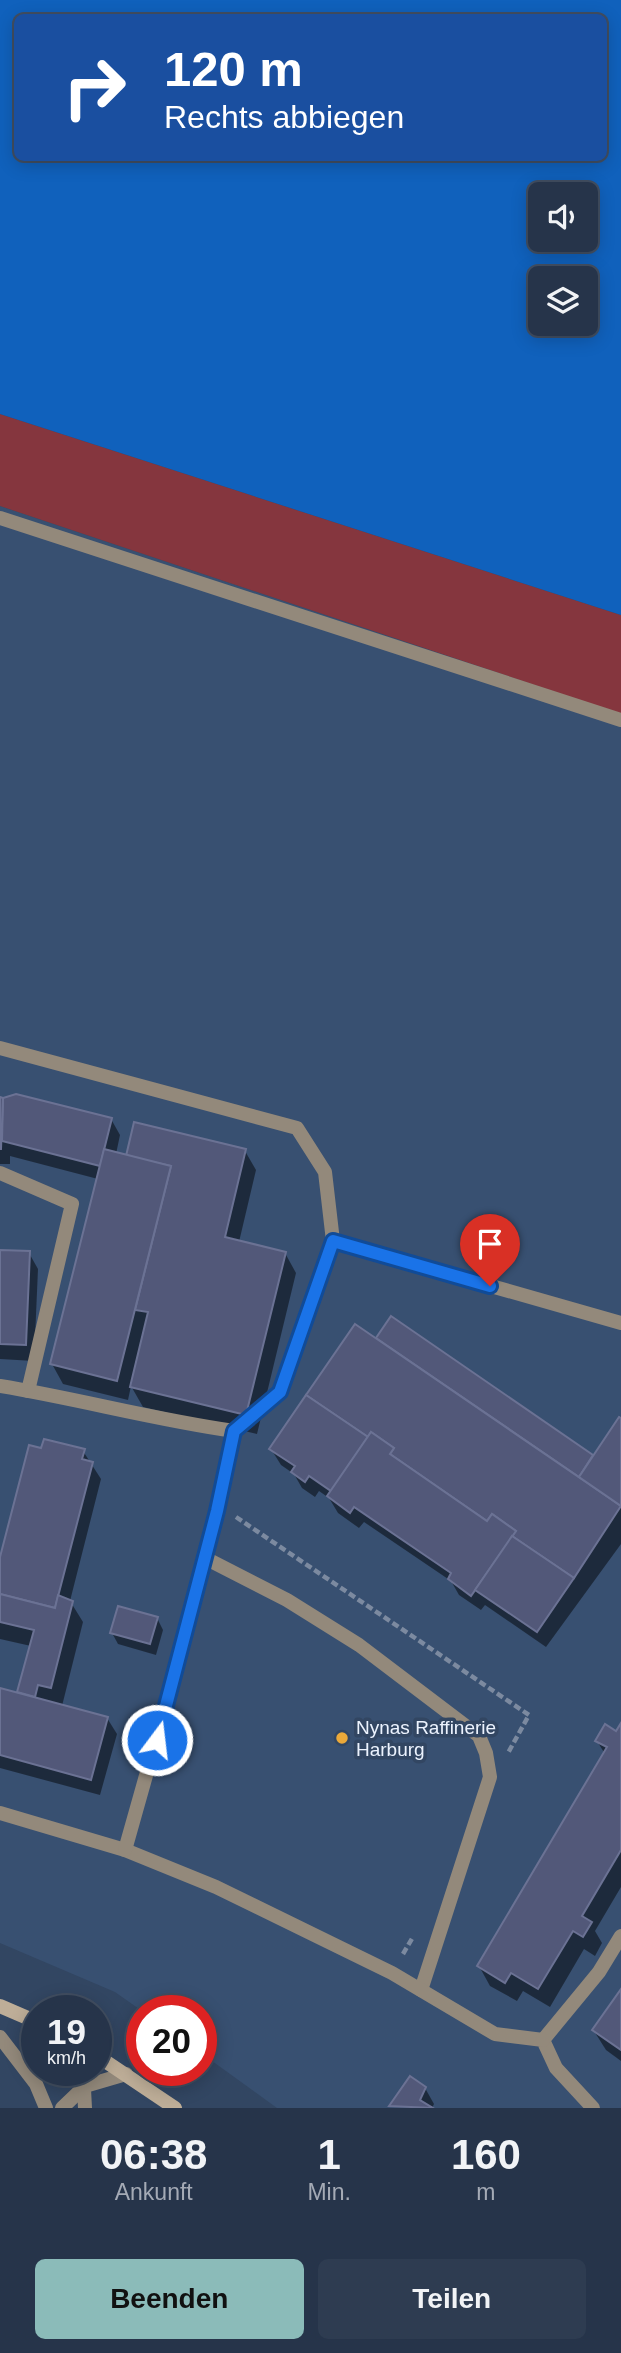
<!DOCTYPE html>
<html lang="de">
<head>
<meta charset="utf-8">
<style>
	:root { --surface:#26344a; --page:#2e3c51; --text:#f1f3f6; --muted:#a4aab5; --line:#424f62; --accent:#8bbbb9 }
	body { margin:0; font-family:Arial,sans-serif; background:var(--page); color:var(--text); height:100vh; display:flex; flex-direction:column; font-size:26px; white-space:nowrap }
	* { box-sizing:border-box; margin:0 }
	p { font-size:23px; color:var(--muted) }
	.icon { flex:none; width:38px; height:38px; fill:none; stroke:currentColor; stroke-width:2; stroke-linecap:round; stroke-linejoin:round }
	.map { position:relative; height:2108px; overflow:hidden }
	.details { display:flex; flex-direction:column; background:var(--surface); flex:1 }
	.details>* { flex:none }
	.hud { position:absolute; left:14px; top:14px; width:593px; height:147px; border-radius:10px; box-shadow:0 4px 18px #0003,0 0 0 2px var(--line); background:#1a4fa0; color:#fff; overflow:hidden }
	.tools { position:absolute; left:528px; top:182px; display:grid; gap:14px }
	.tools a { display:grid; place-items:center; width:70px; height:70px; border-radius:10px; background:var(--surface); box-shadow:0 4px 18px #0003,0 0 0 2px var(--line); font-size:35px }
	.speed { position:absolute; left:21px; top:1995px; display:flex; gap:14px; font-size:35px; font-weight:700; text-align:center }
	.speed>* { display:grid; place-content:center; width:91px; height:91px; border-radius:50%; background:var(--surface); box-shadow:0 4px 18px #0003,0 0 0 2px var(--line); line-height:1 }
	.speed small { font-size:18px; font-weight:400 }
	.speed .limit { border:10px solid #d22; background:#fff; color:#111 }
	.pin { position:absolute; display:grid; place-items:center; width:60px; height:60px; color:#fff; margin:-72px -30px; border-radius:50% 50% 50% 0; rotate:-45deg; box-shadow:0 0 7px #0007 }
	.pin .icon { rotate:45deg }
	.me { position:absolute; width:77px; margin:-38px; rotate:15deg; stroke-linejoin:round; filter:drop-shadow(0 0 5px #0008) }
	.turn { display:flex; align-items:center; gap:24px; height:147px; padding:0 35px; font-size:32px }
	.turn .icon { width:91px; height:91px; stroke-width:2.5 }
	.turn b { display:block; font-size:49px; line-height:60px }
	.eta { display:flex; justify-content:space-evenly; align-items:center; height:119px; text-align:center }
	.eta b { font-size:42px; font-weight:800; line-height:49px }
	.button { display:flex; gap:14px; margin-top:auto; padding:14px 35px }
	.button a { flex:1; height:80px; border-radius:10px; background:var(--accent); color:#111; font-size:28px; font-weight:800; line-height:80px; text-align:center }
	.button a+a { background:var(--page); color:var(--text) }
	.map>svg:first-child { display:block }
	.built { fill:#385071 }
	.green { fill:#85363e }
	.water { fill:#1061bc; fill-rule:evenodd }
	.shadow { fill:#0007 }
	.building { fill:#525879; stroke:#6b7294; stroke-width:2 }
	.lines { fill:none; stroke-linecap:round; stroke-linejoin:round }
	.path { stroke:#7c8aa0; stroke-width:4.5; stroke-dasharray:7 3.5; stroke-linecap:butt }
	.lane { stroke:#93897b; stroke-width:14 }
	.street { stroke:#93897b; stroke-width:14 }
	.secondary { stroke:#beae98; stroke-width:14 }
	.route-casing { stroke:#114b97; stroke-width:18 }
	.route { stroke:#1a73e8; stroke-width:12 }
	.poi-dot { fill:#eba93a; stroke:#324662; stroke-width:2.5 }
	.labels { text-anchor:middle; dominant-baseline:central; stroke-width:7; stroke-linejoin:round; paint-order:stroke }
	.poi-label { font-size:19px; fill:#ecf3fe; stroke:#324662; text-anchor:start }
</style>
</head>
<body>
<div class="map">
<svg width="621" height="2108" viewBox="0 0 621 2108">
	<rect width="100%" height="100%" fill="#324662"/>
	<path class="built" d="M 0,506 L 621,714 L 621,2108 L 277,2108 L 201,2053 L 201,2011 L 142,2011 L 115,1992 L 0,1943 Z"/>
	<path class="green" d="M 0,414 L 621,615 L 621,714 L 0,506 Z"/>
	<path class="water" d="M 0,0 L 621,0 L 621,615 L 0,414 ZM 18,18 L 604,18 L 604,158 L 18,158 ZM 541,194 L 586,194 L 586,240 L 541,240 ZM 541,278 L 586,278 L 586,324 L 541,324 Z"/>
	<g class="shadow">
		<path d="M 0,1099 L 111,1119 L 120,1135 L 116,1154 L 127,1158 L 245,1151 L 256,1170 L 239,1242 L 285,1253 L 296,1273 L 257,1434 L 143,1407 L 131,1386 L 128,1400 L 63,1384 L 52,1364 L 98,1179 L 10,1156 L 10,1164 L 0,1164 Z"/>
		<path d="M 0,1252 L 29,1253 L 38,1269 L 34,1361 L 0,1359 Z"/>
		<path d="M 378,1338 L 593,1458 L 621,1420 L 621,1544 L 546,1647 L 485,1605 L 481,1610 L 459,1595 L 451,1581 L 364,1522 L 359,1528 L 338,1513 L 329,1498 L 319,1491 L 315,1497 L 302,1488 L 294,1474 L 281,1465 L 271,1449 L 381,1344 Z"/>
		<path d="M 43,1450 L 83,1451 L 101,1479 L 70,1601 L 83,1622 L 62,1706 L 107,1718 L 117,1734 L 100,1795 L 0,1768 L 0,1689 L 19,1694 L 31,1646 L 0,1639 L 0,1564 Z"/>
		<path d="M 157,1618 L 163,1630 L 156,1655 L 118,1644 L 112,1633 Z"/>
		<path d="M 621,1727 L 621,1887 L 595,1931 L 602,1943 L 595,1956 L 584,1949 L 550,2007 L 523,1991 L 517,2001 L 490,1986 L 479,1966 L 605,1754 L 597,1741 L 617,1734 Z"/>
		<path d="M 621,1992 L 621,2061 L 606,2050 L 594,2031 Z"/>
		<path d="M 425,2088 L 434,2104 L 432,2108 L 391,2106 Z"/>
	</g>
	<g class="building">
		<path d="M 16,1094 L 112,1118 L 100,1166 L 2,1141 L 3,1098 Z"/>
		<path d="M 0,1097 L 3,1098 L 1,1149 L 0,1149 Z"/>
		<path d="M 134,1122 L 246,1149 L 225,1237 L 286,1252 L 246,1415 L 130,1387 L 148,1312 L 135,1310 L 171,1166 L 126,1156 Z"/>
		<path d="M 104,1149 L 171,1166 L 117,1381 L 50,1364 Z"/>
		<path d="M 0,1250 L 30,1251 L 26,1345 L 0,1344 Z"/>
		<path d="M 391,1316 L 593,1455 L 579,1477 L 376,1338 Z"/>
		<path d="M 355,1324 L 621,1506 L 574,1578 L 512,1536 L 516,1531 L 492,1514 L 487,1521 L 390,1454 L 394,1448 L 371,1432 L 368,1437 L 306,1395 Z"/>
		<path d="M 306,1395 L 368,1437 L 331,1491 L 309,1476 L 305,1482 L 291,1472 L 295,1466 L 269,1449 Z"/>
		<path d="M 619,1417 L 621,1418 L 621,1506 L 579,1477 Z"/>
		<path d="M 371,1432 L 394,1448 L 390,1454 L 487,1521 L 492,1514 L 516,1531 L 471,1596 L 448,1579 L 451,1573 L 354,1507 L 350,1513 L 327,1496 Z"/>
		<path d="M 44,1439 L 85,1449 L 82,1459 L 93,1462 L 55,1608 L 0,1594 L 0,1557 L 29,1445 L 41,1448 Z"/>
		<path d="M 512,1536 L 574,1578 L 537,1632 L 475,1590 Z"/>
		<path d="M 0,1594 L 55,1608 L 58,1595 L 73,1601 L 51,1688 L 38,1685 L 35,1697 L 17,1692 L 34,1630 L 0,1622 Z"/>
		<path d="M 118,1606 L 158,1617 L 150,1644 L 110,1633 Z"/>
		<path d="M 0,1688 L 108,1717 L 91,1780 L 0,1755 Z"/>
		<path d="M 621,1723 L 621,1850 L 582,1916 L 592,1922 L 583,1937 L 573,1931 L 538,1989 L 511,1973 L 505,1983 L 477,1966 L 607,1747 L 595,1741 L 605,1724 L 616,1731 Z"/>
		<path d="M 621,1989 L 621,2050 L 592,2030 Z"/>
		<path d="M 410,2076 L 426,2087 L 420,2100 L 433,2108 L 389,2106 Z"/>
	</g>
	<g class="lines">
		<g class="path">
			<path d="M 236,1517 L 529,1715 L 508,1753"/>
			<path d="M 403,1954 L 413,1937"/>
		</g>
		<g class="lane">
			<path d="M 0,518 L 621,720"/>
			<path d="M 0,1048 L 297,1128 L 325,1172 L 333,1241 L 621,1323"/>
			<path d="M 0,1173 L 72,1204 L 28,1391"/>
			<path d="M 0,1386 C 79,1399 155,1420 234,1431"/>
			<path d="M 205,1558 L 287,1600 L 359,1645 L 479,1736 L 486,1753 L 490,1777 L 421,1990"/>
			<path d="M 0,1813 L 125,1850 L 216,1887 L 392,1973 L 495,2034 L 543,2040 L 556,2068 L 593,2108"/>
			<path d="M 125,1850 L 178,1662 L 217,1511 L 234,1431 L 280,1392 L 333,1241"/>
			<path d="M 543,2040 L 599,1972 L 621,1936"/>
		</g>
		<g class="street">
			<path d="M 0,2037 L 36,2084 L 46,2108"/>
			<path d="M 83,2070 L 85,2108"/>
			<path d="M 62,2108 L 85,2086 L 126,2074"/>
		</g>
		<g class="secondary">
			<path d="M 0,2006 L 37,2022"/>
			<path d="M 96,2055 L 175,2108"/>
		</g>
	</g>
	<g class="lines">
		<defs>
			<path id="route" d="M 157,1740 L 217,1511 L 234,1431 L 280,1392 L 333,1241 L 490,1286"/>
		</defs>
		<use href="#route" class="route-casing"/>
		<use href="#route" class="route"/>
	</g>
	<circle class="poi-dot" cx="342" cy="1738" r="7"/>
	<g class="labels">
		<g class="poi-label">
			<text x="356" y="1727">Nynas Raffinerie<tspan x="356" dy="22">Harburg</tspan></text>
		</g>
	</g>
</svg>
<div class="tools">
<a><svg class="icon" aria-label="sound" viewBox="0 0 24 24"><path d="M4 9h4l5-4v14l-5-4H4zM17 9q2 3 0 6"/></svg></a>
<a><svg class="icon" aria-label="layers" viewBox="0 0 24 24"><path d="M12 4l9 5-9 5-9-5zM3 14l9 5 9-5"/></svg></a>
</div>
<div class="speed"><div>19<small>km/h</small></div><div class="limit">20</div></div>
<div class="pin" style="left:490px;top:1286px;background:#d93025"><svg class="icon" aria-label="arrive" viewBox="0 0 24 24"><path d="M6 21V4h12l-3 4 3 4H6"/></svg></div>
<svg class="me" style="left:157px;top:1740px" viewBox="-20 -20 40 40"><circle r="17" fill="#1a73e8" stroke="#fff" stroke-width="3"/><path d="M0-11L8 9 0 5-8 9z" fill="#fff"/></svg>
<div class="hud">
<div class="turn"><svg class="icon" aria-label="right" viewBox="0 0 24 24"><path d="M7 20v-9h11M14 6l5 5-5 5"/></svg><div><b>120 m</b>Rechts abbiegen</div></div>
</div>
</div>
<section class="details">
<div class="eta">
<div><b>06:38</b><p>Ankunft</p></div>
<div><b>1</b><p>Min.</p></div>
<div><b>160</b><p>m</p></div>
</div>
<div class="button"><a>Beenden</a><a>Teilen</a></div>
</section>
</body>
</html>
